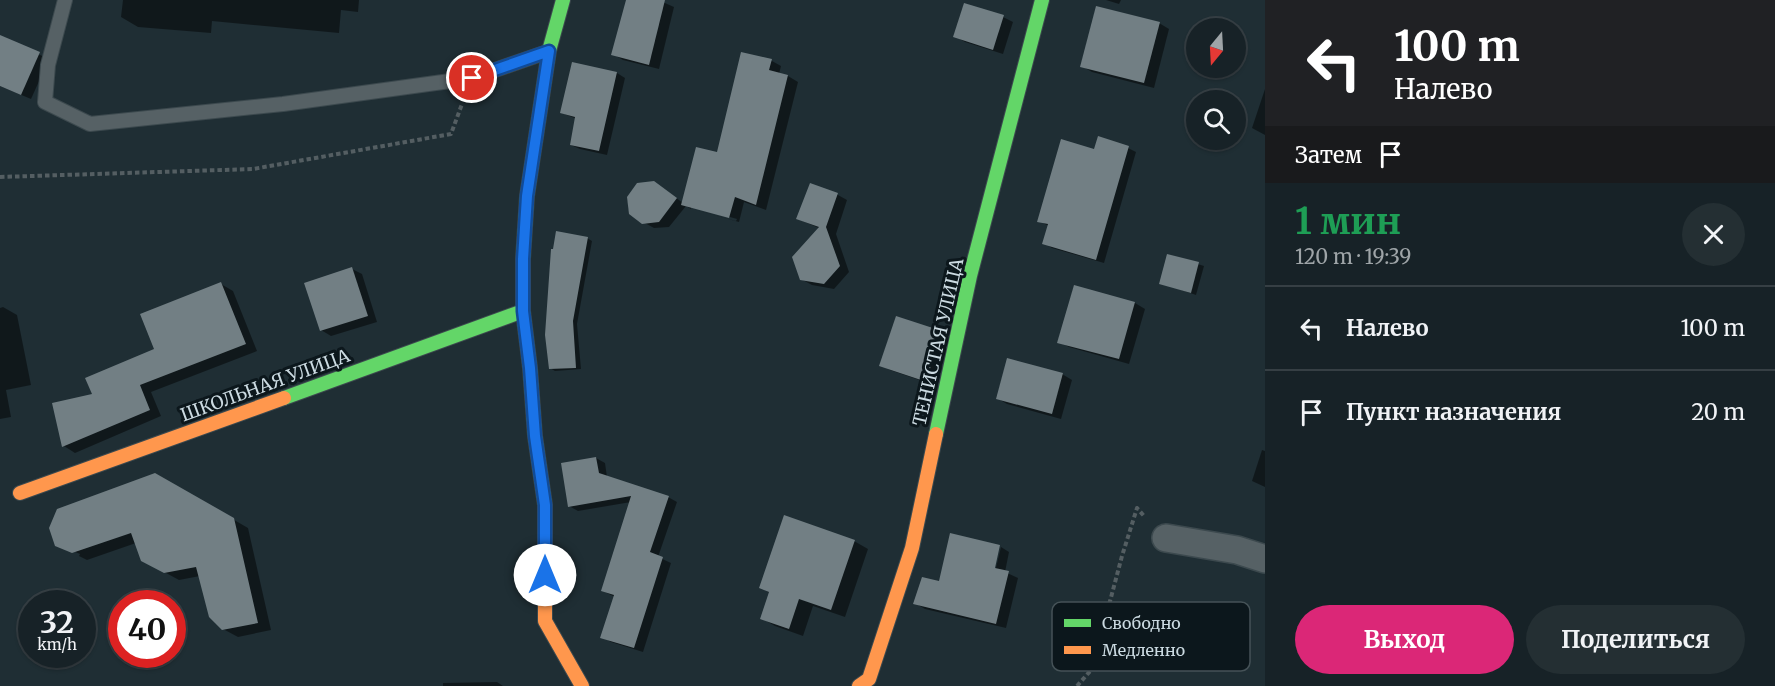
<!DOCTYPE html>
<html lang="ru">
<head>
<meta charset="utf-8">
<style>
	:root { --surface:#172227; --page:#242f33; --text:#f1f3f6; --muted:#9ea4a7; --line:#363f44; --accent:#db2777 }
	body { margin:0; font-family:Merriweather,serif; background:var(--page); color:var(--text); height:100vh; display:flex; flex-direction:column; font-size:22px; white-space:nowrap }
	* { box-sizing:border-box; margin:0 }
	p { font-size:20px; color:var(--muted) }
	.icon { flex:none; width:33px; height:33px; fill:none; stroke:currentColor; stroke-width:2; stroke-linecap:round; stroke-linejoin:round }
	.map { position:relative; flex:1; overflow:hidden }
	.details { display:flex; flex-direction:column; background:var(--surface); width:510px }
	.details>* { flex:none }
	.banner { background:#202124; color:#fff; overflow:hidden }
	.needle { width:39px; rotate:198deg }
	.fabs { position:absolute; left:1186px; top:18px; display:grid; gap:12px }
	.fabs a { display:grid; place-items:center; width:60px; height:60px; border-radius:50%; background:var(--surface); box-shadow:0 2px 4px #0004,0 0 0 2px var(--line); font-size:30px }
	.speed { position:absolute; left:18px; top:590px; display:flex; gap:12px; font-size:30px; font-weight:700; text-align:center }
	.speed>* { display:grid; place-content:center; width:78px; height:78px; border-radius:50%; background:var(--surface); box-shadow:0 2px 4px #0004,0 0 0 2px var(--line); line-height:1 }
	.speed small { font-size:15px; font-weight:400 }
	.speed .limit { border:9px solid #d22; background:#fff; color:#111 }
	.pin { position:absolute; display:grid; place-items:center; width:51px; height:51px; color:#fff; margin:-26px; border:3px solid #fff; border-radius:50%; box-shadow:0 2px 6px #0007 }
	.me { position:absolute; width:66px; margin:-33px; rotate:0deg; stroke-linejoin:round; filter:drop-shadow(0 0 4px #0008) }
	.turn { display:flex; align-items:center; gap:21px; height:126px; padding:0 30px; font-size:27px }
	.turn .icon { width:78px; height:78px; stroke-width:2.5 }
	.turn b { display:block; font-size:42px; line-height:51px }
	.then { display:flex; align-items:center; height:57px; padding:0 30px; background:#0003; gap:12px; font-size:22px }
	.round { display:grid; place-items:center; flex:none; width:63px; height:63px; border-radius:32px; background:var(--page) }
	.overview { display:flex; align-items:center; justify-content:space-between; height:102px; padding:0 30px }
	h1 { font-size:36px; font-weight:700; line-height:45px; color:#1e9e55 }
	.primary-button { display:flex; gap:12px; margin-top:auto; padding:12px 30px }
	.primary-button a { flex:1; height:69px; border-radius:36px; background:var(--accent); color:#fff; font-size:24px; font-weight:700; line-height:69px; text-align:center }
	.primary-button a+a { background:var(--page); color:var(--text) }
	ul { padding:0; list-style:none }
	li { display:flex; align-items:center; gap:18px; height:84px; padding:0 30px; border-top:2px solid var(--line) }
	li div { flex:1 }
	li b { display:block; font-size:22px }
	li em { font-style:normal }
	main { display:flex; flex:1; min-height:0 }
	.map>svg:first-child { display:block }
	.shadow { fill:#0007 }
	.building { fill:#727f84 }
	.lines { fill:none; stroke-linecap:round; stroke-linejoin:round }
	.lane-casing { stroke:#3c494e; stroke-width:16 }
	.street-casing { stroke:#3c494e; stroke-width:30 }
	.fast-casing { stroke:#3c494e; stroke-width:16 }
	.slow-casing { stroke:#3c494e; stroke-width:16 }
	.path { stroke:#545e62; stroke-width:4; stroke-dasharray:4.5 3; stroke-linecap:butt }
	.lane { stroke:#566165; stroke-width:14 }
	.street { stroke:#566165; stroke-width:27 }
	.fast { stroke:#63d668; stroke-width:14 }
	.slow { stroke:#ff974d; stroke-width:14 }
	.route-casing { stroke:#114b97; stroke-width:15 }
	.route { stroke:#1a73e8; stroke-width:10 }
	.labels { text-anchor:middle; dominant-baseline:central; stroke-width:6; stroke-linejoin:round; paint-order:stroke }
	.street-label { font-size:18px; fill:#cbdae1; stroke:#0c171c }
	.key { fill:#0c171c; stroke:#455257; stroke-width:1.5 }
	.key-label { font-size:16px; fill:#cbdae1 }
</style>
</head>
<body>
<main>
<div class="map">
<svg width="1265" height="686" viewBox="0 0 1265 686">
	<rect width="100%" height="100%" fill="#1f2e34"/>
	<g class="shadow">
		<path d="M 123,0 L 359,0 L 358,12 L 341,10 L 339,33 L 212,21 L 211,33 L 138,27 L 121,17 Z"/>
		<path d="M 627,0 L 658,0 L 674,7 L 659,69 L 623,60 L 613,54 Z"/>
		<path d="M 1106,0 L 1121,0 L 1119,4 Z"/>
		<path d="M 1003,17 L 1013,22 L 1003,54 L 965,42 L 955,36 Z"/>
		<path d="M 1159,23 L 1169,29 L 1154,88 L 1092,72 L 1082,66 Z"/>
		<path d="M 0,37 L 49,59 L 31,99 L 0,86 Z"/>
		<path d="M 742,54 L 772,61 L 781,66 L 779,74 L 788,76 L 798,82 L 766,210 L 744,202 L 739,222 L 692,209 L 736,221 L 737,219 L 691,206 L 691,209 L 686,206 L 669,227 L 654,228 L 643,222 L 664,189 L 683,203 L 718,154 Z"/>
		<path d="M 617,73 L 625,78 L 607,155 L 580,149 L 571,145 L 577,119 L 562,113 Z"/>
		<path d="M 1265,89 L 1265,135 L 1252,128 Z"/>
		<path d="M 1128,148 L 1136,152 L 1104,263 L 1052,248 L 1044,243 L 1049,226 L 1039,221 L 1095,151 Z"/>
		<path d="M 811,185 L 838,195 L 847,200 L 836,234 L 849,272 L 834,289 L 812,285 L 801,279 L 819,228 L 798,219 Z"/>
		<path d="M 587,238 L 592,241 L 577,324 L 581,369 L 555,371 L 550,368 Z"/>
		<path d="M 1169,255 L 1204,266 L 1196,295 L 1161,283 Z"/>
		<path d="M 352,269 L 362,274 L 377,322 L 331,336 L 321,330 Z"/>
		<path d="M 221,284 L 233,291 L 257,351 L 151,392 L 161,416 L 75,453 L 64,446 L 94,395 L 155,350 Z"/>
		<path d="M 1075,287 L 1135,303 L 1145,309 L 1129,364 L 1069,347 L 1059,342 Z"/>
		<path d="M 3,307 L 17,315 L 31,385 L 6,390 L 11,417 L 0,419 L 0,308 Z"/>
		<path d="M 897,318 L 939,332 L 948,338 L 937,386 L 890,370 L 881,365 Z"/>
		<path d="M 1062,374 L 1072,380 L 1061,419 L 1007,404 L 997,398 Z"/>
		<path d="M 1262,450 L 1265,451 L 1265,487 L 1252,481 Z"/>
		<path d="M 596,458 L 605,463 L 607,477 L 668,497 L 677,502 L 658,557 L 671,563 L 643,652 L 611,642 L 602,637 L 615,597 L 603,591 L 631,502 L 578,511 L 569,506 Z"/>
		<path d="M 155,474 L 248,528 L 271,630 L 238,637 L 223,629 L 200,576 L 179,580 L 155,567 L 136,543 L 87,560 L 79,556 L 80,554 L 68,549 L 68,551 L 57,545 Z"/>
		<path d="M 951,535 L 1000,547 L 998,547 L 992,575 L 994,576 L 1001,547 L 1009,552 L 1005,572 L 1018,578 L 1006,628 L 925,609 L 915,603 L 923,579 L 940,583 Z"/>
		<path d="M 854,541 L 868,549 L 845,617 L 813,606 L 803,636 L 775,626 L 761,618 L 770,593 L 761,588 Z"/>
		<path d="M 497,682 L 503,686 L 443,686 L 443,683 Z"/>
	</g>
	<g class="building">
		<path d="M 626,0 L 665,0 L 649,65 L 611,55 Z"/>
		<path d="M 964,3 L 1004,15 L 993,50 L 953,37 Z"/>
		<path d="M 1096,6 L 1160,22 L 1144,83 L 1080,67 Z"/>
		<path d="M 0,35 L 40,52 L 21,95 L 0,86 Z"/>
		<path d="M 741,52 L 772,59 L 769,70 L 788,75 L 756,205 L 735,197 L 729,218 L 681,205 L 696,147 L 717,152 Z"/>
		<path d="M 572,62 L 617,72 L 599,151 L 570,145 L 575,117 L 560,113 Z"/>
		<path d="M 1098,136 L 1129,146 L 1096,260 L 1042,244 L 1048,224 L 1037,222 L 1061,139 L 1094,149 Z"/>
		<path d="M 654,181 L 677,198 L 659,222 L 642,224 L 629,214 L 627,197 L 637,183 Z"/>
		<path d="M 810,183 L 838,193 L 826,227 L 840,266 L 824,284 L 800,280 L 792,257 L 819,227 L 796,219 Z"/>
		<path d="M 556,231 L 588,237 L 573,321 L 576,368 L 549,369 L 545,335 L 551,249 L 553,249 Z"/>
		<path d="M 1167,254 L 1199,262 L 1191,293 L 1159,284 Z"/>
		<path d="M 352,267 L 368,316 L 320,331 L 304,283 Z"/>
		<path d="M 221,282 L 246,344 L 140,385 L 150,410 L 62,447 L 52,403 L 92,394 L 85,378 L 154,349 L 140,314 Z"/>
		<path d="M 1074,285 L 1135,302 L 1119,359 L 1057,343 Z"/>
		<path d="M 896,316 L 939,330 L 927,382 L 879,366 Z"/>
		<path d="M 1007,358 L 1063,373 L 1052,414 L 996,399 Z"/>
		<path d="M 596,457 L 599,473 L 669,496 L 650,552 L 663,557 L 634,648 L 600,638 L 614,595 L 601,591 L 631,496 L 568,507 L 561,463 Z"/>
		<path d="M 155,473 L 234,518 L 258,623 L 222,630 L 209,617 L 196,567 L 164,573 L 141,561 L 131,533 L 72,553 L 55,546 L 49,528 L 57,509 Z"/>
		<path d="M 784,515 L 855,540 L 831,610 L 799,599 L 789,629 L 760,619 L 769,592 L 759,588 Z"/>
		<path d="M 950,533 L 1000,545 L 995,568 L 1009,571 L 996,624 L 913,604 L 922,577 L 939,581 Z"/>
	</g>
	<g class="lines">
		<defs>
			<path id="lane" d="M 65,0 L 48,65 L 45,102 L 90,124 L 283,104 L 472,78 L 547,52"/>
			<path id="street" d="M 1166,538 L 1237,550 L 1265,559"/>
			<g id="fast">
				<path d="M 284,398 L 523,311"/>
				<path d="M 936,434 L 970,276 L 1042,0"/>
				<path d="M 545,516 L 545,505 L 535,436 L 530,368 L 523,311 L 523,259 L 527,196 L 549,51 L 563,0"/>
			</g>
			<g id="slow">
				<path d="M 20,493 L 284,398"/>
				<path d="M 545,516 L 545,621 L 582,686"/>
				<path d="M 859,686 L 869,679 L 912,548 L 936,434"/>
			</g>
		</defs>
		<use href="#lane" class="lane-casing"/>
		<use href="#street" class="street-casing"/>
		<use href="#fast" class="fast-casing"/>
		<use href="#slow" class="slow-casing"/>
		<g class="path">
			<path d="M 0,177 L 253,169 L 451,134 L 462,104"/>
			<path d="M 1077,686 L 1092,669 L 1122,556 L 1137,508 L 1144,516"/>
		</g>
		<use href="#lane" class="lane"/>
		<use href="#street" class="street"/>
		<use href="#fast" class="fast"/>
		<use href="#slow" class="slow"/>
	</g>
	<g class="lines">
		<defs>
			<path id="route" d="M 472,78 L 549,51 L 527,196 L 523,259 L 523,311 L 530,368 L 535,436 L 545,505 L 545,575"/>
		</defs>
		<use href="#route" class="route-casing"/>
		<use href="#route" class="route"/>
	</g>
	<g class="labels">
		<g class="street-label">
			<text transform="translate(938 342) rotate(-77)">ТЕНИСТАЯ УЛИЦА</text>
			<text transform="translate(265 385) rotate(-20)">ШКОЛЬНАЯ УЛИЦА</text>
		</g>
	</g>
	<rect x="1052" y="602" width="198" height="69" rx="9" class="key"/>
	<rect x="1064" y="619" width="27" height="8" fill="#63d668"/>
	<rect x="1064" y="646" width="27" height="8" fill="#ff974d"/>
	<g class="key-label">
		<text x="1102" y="629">Свободно</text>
		<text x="1102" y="656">Медленно</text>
	</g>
</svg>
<div class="fabs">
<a><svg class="needle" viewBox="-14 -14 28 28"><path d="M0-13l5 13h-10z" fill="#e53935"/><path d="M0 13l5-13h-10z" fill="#9ea4a7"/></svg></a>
<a><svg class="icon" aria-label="search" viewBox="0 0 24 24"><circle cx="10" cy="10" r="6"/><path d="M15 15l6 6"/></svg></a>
</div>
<div class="speed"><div>32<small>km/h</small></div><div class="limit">40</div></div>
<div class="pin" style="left:472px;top:78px;background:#d93025"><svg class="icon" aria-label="arrive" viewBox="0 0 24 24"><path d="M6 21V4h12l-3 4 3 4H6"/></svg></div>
<svg class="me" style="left:545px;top:575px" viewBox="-20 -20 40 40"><circle r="19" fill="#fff"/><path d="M0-13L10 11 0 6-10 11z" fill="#1a73e8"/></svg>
</div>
<section class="details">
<div class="banner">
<div class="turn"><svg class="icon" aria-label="left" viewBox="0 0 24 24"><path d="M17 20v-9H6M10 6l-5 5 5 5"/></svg><div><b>100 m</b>Налево</div></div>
<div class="then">Затем<svg class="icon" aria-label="arrive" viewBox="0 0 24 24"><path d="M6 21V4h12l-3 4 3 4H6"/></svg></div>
</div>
<div class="overview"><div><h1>1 мин</h1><p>120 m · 19:39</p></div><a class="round"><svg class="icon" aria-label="close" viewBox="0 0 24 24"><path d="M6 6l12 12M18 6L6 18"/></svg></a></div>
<ul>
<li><svg class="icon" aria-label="left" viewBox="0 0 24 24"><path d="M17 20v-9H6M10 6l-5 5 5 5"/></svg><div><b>Налево</b></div><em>100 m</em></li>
<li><svg class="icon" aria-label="arrive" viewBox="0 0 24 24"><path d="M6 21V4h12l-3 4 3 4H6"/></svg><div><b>Пункт назначения</b></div><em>20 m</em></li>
</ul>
<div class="primary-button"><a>Выход</a><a>Поделиться</a></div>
</section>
</main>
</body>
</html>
